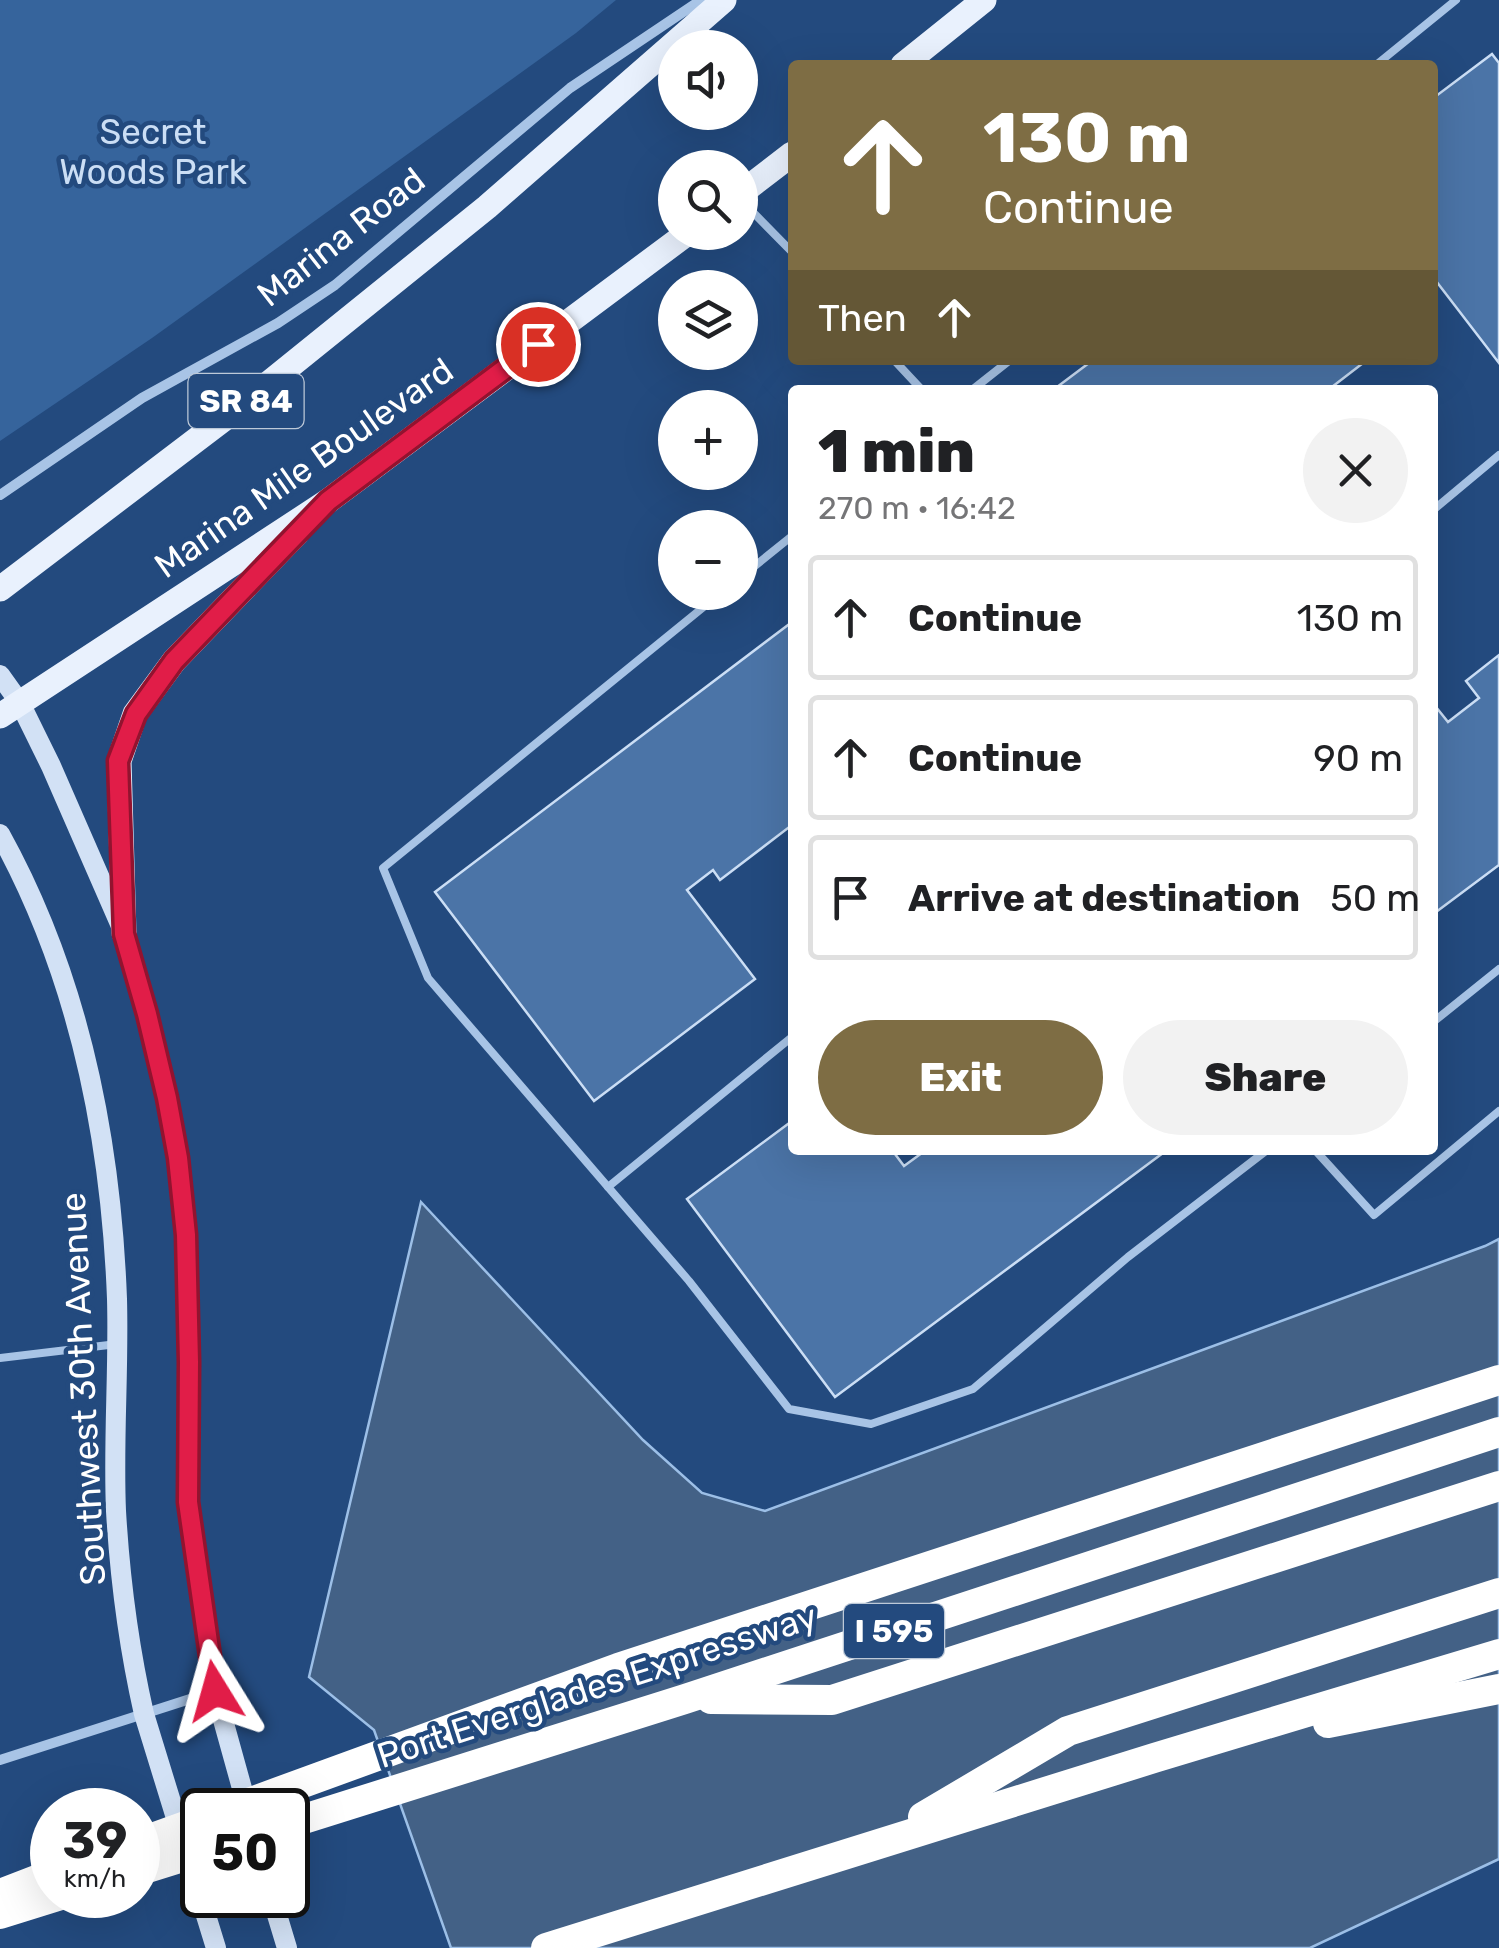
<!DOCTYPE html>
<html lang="en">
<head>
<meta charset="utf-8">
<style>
	:root { --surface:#fff; --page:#f2f2f2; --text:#202124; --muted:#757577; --line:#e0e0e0; --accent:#7e6d44 }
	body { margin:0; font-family:Rubik,sans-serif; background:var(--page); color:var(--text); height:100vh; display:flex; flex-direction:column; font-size:38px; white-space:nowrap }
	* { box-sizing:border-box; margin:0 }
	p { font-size:32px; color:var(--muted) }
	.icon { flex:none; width:55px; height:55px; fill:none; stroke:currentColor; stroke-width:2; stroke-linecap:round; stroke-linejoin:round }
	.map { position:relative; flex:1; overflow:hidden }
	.side { position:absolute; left:788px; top:385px; width:650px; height:770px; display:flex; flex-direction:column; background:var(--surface); border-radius:10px; box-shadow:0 10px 40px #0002 }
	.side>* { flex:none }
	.hud { position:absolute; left:788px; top:60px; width:650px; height:305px; border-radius:10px; box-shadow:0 10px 40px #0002; background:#7e6d44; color:#fff; overflow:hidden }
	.controls { position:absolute; left:658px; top:30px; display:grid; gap:20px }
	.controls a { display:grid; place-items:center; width:100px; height:100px; border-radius:50%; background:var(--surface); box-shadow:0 10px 40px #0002; font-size:50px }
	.speed { position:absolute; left:30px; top:1788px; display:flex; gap:20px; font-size:50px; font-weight:700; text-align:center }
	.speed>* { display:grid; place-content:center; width:130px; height:130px; border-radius:50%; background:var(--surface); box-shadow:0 10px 40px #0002; line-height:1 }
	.speed small { font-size:25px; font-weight:400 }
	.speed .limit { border:5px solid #111; border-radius:15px; background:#fff; color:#111 }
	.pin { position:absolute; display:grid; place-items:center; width:85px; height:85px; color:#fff; margin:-42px; border:5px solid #fff; border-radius:50%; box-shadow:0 2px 10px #0007 }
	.me { position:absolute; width:110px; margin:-55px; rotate:352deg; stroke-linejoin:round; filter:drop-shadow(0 0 8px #0008) }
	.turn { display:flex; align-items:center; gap:35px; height:210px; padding:0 30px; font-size:45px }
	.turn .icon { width:130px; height:130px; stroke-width:2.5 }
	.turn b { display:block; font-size:70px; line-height:85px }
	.then { display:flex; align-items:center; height:95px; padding:0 30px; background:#0003; gap:20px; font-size:38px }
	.round { display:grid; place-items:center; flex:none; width:105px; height:105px; border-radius:52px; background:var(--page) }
	.head { display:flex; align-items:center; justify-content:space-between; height:170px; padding:0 30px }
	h1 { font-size:60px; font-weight:800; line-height:75px }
	.button { display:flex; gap:20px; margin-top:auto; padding:20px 30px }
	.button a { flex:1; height:115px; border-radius:60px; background:var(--accent); color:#fff; font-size:40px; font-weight:800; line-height:115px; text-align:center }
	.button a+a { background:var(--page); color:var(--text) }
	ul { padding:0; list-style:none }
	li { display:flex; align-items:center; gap:30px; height:125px; margin:0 20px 15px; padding:0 10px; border:5px solid var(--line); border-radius:10px }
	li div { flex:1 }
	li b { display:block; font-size:38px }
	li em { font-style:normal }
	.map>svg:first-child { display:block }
	.green { fill:#36649c }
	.water { fill:#436186; stroke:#9cbfe7; stroke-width:2.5 }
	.building { fill:#4b74a7; stroke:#cbdef5; stroke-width:2.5 }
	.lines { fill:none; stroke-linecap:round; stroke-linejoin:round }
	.service { stroke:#a8c4e6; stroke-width:8 }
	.minor { stroke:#a8c4e6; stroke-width:10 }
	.secondary { stroke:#d2e1f5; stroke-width:20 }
	.primary { stroke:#e9f1fd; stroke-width:25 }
	.motorway { stroke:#fff; stroke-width:30 }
	.motorway-bridge { stroke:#fff; stroke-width:30 }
	.route-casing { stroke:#92132f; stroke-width:25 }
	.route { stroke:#e11d48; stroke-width:18 }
	.labels { text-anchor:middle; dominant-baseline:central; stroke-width:9; stroke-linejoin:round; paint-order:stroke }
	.shield { fill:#234a7e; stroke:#bdc9d8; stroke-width:2.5 }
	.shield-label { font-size:32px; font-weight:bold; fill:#fff }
	.park-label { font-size:35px; fill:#cbdef5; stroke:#234a7e }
	.street-label { font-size:35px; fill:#fff; stroke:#234a7e }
</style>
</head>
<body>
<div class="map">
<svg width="1499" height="1948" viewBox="0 0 1499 1948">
	<rect width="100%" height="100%" fill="#234a7e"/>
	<path class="green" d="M 0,0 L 616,0 L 576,33 L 152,338 L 0,441 Z"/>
	<path class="water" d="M 421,1202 L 643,1440 L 702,1493 L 765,1511 L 1485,1246 L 1499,1239 L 1499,1859 L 1310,1948 L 451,1948 L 374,1730 L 309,1677 Z"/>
	<g class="building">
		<path d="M 1492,54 L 1499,63 L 1499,363 L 1436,281 L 1432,284 L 1432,99 Z"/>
		<path d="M 1093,360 L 1367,360 L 1328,390 L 1053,390 Z"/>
		<path d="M 792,622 L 792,825 L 720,880 L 713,870 L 687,890 L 755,979 L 594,1101 L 435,892 Z"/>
		<path d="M 1499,655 L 1499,865 L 1432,915 L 1432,702 L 1448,722 L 1479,698 L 1466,681 Z"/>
		<path d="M 792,1121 L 792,1150 L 892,1150 L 904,1166 L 926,1150 L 1167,1150 L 835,1397 L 687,1199 Z"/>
	</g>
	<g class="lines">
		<g class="service">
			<path d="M 1376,65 L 1456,0"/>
			<path d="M 740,199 L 792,252"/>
			<path d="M 894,360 L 922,390"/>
			<path d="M 972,390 L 1010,360"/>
			<path d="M 1432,511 L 1499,455"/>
			<path d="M 740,578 L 792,536"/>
			<path d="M 722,592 L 383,868 L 428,978 L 689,1281 L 789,1409 L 871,1424 L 973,1389 L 1128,1257 L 1267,1150"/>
			<path d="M 1432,1023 L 1499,969"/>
			<path d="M 1315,1150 L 1374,1215 L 1499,1111"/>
			<path d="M 608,1187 L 792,1037"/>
			<path d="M 0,1358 L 117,1344"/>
		</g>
		<g class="minor">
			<path d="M 0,495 L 142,398 L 278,323 L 335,285 L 570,88 L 701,0"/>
			<path d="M 0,1760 L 215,1691"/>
		</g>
		<g class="secondary">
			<path d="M 0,675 L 20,703 L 51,766 L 124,933 L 147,1014 L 167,1097 L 177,1158 L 186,1235 L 189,1362 L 188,1501 L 215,1691 L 248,1810"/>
			<path d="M 0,834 C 78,975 111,1139 117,1299 C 119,1370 113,1441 116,1511 C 120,1579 129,1648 144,1714 L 216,1948"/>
			<path d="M 271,1895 L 287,1948"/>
		</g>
		<g class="primary">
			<path d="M 903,65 L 984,0"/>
			<path d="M 740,194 L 792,154"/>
			<path d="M 0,589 L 233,412 L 487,207 L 724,0"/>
			<path d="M 0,716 L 328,501 L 689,232"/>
			<path d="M 124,933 L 119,761 L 135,714 L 174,661 L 297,533"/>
		</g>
		<g class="motorway">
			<path d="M 711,1699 L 832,1700 L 1499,1486"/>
			<path d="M 1328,1723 L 1499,1689"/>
			<path d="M 923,1817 L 1068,1731 L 1499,1593"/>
			<path d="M 288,1824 L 685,1699 L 1499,1432"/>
			<path d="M 0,1894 L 52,1874"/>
			<path d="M 0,1914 L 61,1895"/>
			<path d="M 546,1948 L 1154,1758 L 1499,1654"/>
		</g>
		<g class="motorway-bridge">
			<path d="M 229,1810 L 618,1668 L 1499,1380"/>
			<path d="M 138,1843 L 202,1820"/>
			<path d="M 138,1871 L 202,1851"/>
		</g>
	</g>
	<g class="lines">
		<defs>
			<path id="route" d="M 215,1691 L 188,1502 L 189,1362 L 186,1235 L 178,1158 L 167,1098 L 147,1014 L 124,934 L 118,761 L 136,714 L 174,661 L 328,501 L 538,344"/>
		</defs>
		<use href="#route" class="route-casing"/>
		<use href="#route" class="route"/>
	</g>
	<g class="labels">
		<g class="shield">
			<rect x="188.5" y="374" width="115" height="54" rx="8"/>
			<rect x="844" y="1604" width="100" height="54" rx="8"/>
		</g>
		<g class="shield-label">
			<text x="246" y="401">SR 84</text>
			<text x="894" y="1631">I 595</text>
		</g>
		<g class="park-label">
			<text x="153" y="132">Secret<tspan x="153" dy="40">Woods Park</tspan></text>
		</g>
		<g class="street-label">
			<text transform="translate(341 237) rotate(-38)">Marina Road</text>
			<text transform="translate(304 468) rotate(-35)">Marina Mile Boulevard</text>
			<text transform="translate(83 1389) rotate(-93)">Southwest 30th Avenue</text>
			<text transform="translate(597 1686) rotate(-18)">Port Everglades Expressway</text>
		</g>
	</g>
</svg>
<div class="controls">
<a><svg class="icon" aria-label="sound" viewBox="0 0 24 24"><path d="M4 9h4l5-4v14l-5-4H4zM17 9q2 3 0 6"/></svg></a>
<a><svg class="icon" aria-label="search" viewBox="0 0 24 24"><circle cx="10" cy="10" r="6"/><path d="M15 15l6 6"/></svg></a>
<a><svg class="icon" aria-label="layers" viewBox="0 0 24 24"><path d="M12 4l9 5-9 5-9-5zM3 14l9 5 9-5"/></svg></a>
<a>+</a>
<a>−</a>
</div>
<div class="speed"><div>39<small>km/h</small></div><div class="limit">50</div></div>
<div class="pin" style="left:538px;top:344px;background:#d93025"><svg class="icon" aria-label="arrive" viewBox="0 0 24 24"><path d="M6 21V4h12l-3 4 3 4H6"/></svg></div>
<svg class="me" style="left:215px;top:1691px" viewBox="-20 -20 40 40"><path d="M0-17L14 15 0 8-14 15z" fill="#e11d48" stroke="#fff" stroke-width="4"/></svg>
<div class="hud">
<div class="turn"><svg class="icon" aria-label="ahead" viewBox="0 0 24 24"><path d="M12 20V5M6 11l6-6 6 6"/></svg><div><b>130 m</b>Continue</div></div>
<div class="then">Then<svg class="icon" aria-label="ahead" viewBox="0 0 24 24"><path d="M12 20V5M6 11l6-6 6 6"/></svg></div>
</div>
<section class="side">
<div class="head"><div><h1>1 min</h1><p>270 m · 16:42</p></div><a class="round"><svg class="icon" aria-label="close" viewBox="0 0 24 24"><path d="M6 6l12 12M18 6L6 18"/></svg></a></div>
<ul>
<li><svg class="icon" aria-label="ahead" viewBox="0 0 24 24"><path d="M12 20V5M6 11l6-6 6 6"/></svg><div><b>Continue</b></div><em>130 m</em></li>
<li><svg class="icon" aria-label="ahead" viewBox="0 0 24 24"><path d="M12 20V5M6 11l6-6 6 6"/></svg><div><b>Continue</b></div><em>90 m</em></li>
<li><svg class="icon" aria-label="arrive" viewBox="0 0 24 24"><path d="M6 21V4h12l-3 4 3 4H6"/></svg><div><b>Arrive at destination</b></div><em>50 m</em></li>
</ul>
<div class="button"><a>Exit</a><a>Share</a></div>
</section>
</div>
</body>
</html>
